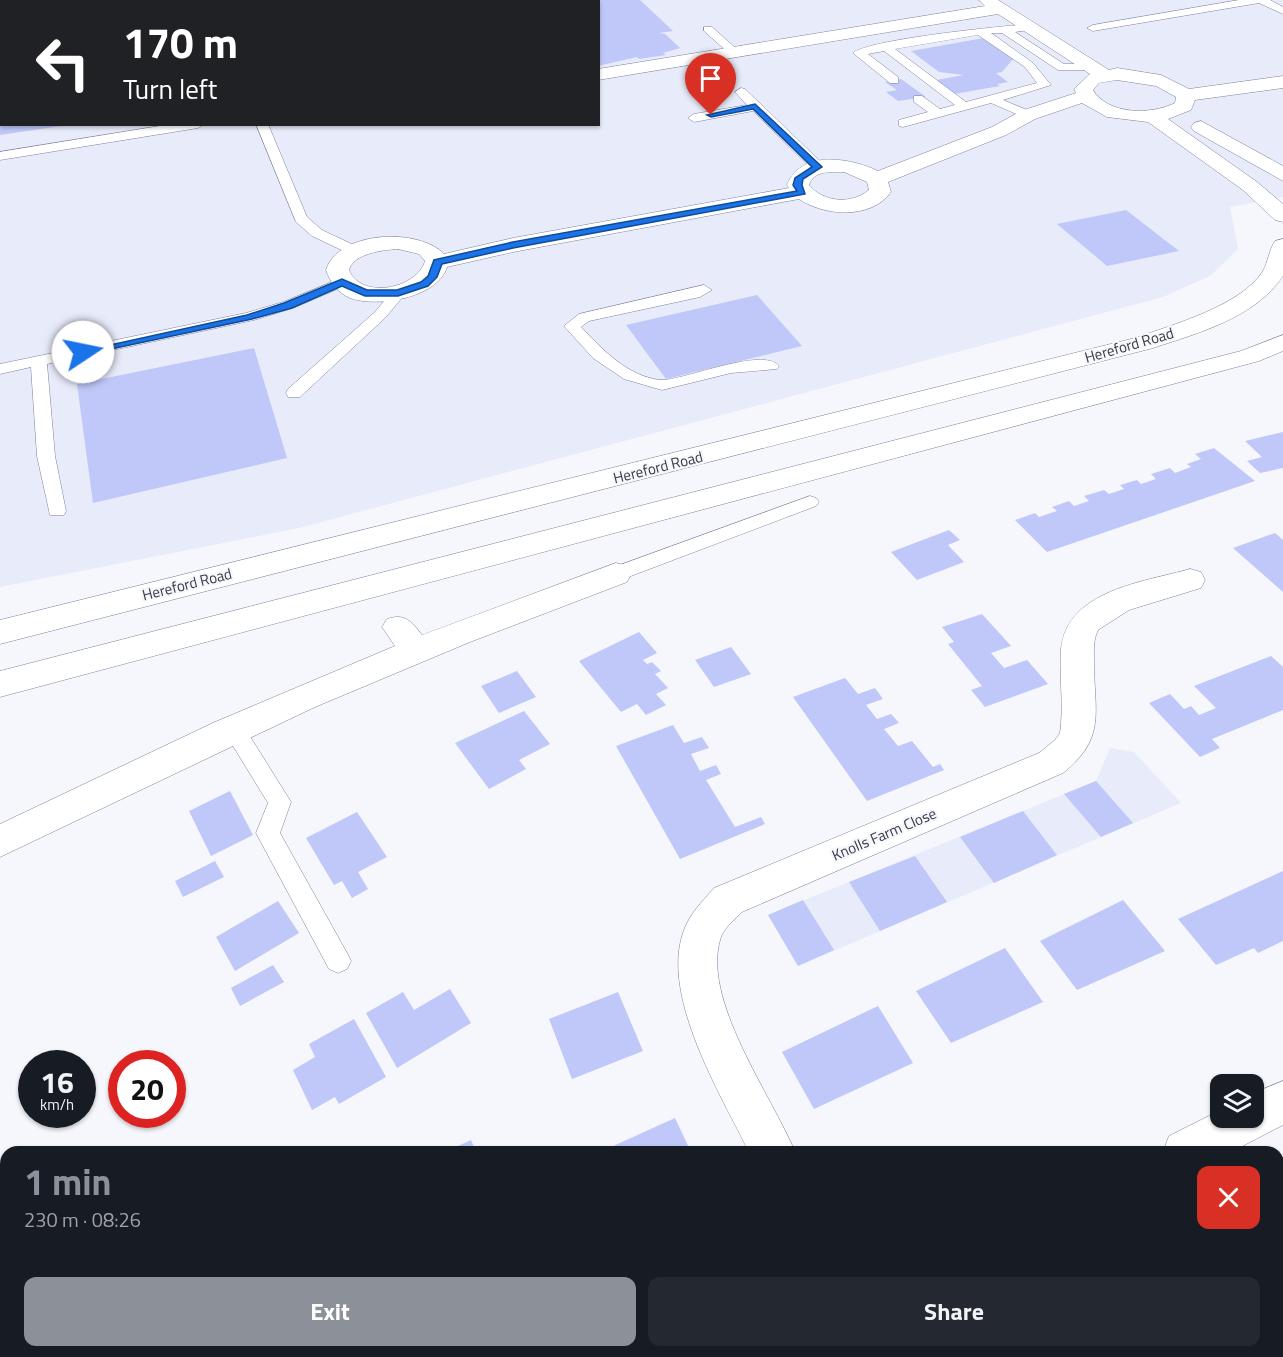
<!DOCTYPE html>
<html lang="en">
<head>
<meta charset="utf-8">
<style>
	:root { --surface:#171b24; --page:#242831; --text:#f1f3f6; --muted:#9ea1a6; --accent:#8c9099 }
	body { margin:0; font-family:"Titillium Web",sans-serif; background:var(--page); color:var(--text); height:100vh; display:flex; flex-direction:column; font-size:22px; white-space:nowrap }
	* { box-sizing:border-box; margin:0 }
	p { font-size:20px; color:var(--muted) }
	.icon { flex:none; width:33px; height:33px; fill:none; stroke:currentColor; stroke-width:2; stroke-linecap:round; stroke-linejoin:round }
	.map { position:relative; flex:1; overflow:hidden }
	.panel { position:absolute; left:0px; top:1146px; width:1284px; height:212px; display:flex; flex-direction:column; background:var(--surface); border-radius:18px 18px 0 0; box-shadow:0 2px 4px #0004 }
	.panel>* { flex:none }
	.top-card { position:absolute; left:0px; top:0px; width:600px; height:126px; box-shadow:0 2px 4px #0004; background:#202124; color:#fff; overflow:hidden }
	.fabs { position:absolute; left:1210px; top:1074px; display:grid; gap:12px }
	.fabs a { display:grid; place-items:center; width:54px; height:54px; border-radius:12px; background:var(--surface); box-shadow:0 2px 4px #0004; font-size:30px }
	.speed { position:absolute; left:18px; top:1050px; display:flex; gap:12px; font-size:30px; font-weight:700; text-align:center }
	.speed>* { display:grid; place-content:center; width:78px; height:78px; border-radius:50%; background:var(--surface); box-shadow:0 2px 4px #0004; line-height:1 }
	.speed small { font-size:15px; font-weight:400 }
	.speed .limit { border:9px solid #d22; background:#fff; color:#111 }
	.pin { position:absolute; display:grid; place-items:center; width:51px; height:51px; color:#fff; margin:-62px -26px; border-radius:50% 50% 50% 0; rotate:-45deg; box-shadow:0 0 6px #0007 }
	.pin .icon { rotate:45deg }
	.me { position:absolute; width:66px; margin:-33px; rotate:79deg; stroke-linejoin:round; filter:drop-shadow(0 0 4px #0008) }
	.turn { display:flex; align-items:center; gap:21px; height:126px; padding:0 24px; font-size:27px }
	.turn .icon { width:78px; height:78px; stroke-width:2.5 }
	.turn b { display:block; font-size:42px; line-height:51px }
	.round { display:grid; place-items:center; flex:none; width:63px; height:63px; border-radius:12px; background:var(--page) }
	.head { display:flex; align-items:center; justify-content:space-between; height:102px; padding:0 24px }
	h1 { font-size:36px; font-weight:700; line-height:45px; color:var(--accent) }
	.action { display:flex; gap:12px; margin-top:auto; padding:12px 24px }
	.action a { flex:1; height:69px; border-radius:12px; background:var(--accent); color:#fff; font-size:24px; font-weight:700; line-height:69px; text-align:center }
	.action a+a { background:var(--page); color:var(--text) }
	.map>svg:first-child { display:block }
	.built { fill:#e8ebfa; fill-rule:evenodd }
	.building { fill:#bfc8f9 }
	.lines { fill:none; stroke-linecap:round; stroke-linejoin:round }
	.service-casing { stroke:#7d829c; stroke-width:1 }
	.minor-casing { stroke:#7d829c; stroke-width:1 }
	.primary-casing { stroke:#7d829c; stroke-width:1 }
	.service { fill:#fff; fill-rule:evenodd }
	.minor { fill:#fff; fill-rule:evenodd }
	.primary { fill:#fff; fill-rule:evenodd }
	.route { fill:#1a73e8; stroke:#114b97; stroke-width:1.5 }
	.labels { text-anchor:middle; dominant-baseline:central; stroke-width:4.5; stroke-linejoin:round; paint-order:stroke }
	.street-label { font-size:15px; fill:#383a45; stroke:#f5f7fc }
</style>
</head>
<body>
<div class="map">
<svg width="1283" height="1357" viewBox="0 0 1283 1357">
	<rect width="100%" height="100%" fill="#f5f7fc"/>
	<g class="built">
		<path d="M 0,0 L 1283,0 L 1283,197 L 1230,207 L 1238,249 L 1210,276 L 1163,297 L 299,528 L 0,587 ZM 2,2 L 598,2 L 598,124 L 2,124 Z"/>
		<path d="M 1110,748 L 1134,752 L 1181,803 L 798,966 L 768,915 L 1096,781 Z"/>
	</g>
	<g class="building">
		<path d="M 598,0 L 640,0 L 673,31 L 659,33 L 665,34 L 680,48 L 663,53 L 666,55 L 639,59 L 637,57 L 598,66 Z"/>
		<path d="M 984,38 L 1014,58 L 1002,72 L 996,73 L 1008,82 L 997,84 L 1000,86 L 954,94 L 936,80 L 964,75 L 939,72 L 911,51 Z"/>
		<path d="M 901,79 L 926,97 L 898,101 L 886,92 L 897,90 L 885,82 Z"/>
		<path d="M 0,124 L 61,124 L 61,126 L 0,135 Z"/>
		<path d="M 1126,210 L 1179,251 L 1107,266 L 1057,224 Z"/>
		<path d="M 757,295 L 802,346 L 666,379 L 626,325 Z"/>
		<path d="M 254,348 L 287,458 L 93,503 L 77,384 Z"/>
		<path d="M 1283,432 L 1283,468 L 1260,473 L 1247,461 L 1262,457 L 1245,441 Z"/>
		<path d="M 1214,448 L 1255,481 L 1047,552 L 1015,520 L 1035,513 L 1039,517 L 1057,511 L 1052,507 L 1069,501 L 1074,506 L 1089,501 L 1084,496 L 1104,490 L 1109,494 L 1124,489 L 1120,485 L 1137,480 L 1141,484 L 1156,479 L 1151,474 L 1170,468 L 1175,473 L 1191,467 L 1187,464 L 1201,459 L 1195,454 Z"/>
		<path d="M 949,530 L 960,540 L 948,545 L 964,562 L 917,580 L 891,552 Z"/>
		<path d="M 1275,533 L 1283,540 L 1283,592 L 1233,548 Z"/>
		<path d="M 982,614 L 1011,646 L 991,653 L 1004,668 L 1027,660 L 1048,684 L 985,707 L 971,690 L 982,686 L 948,644 L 954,642 L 942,627 Z"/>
		<path d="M 639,632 L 657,653 L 643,660 L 647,664 L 652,662 L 661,671 L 655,674 L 668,688 L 656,694 L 666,705 L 646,715 L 637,704 L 621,712 L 579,661 Z"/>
		<path d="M 731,647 L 751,674 L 714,687 L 695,660 Z"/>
		<path d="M 1271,656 L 1283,667 L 1283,710 L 1212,739 L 1220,748 L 1200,757 L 1149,703 L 1170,694 L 1184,709 L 1191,706 L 1199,715 L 1216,708 L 1194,686 Z"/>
		<path d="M 517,671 L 536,697 L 499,713 L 481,686 Z"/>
		<path d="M 845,678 L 858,694 L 875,688 L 883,699 L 866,705 L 877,719 L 891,714 L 899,723 L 884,729 L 898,746 L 912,741 L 933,767 L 940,764 L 944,770 L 867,801 L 793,697 Z"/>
		<path d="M 524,711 L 550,744 L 519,760 L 526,769 L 489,789 L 455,743 Z"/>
		<path d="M 673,725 L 684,743 L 702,737 L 709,748 L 691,754 L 700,771 L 716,765 L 721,774 L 706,780 L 735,827 L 761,817 L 765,824 L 680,859 L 616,746 Z"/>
		<path d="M 1096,781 L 1133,823 L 1101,837 L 1064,794 Z"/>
		<path d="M 230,791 L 253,835 L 211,856 L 189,811 Z"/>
		<path d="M 1023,811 L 1057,855 L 994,883 L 960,837 Z"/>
		<path d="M 357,812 L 387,857 L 358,872 L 368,889 L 352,898 L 342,881 L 334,885 L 306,838 Z"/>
		<path d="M 915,856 L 947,902 L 880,931 L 849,882 Z"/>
		<path d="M 215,861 L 224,877 L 183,897 L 175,881 Z"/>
		<path d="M 1283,871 L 1283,941 L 1258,953 L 1254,948 L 1216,965 L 1178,919 Z"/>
		<path d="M 803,900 L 834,950 L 798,966 L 768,915 Z"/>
		<path d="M 1123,900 L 1165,951 L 1077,990 L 1040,941 Z"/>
		<path d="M 278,901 L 299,933 L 235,971 L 216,937 Z"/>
		<path d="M 1005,948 L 1043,1002 L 951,1043 L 916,991 Z"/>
		<path d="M 273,965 L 284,982 L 240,1006 L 231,988 Z"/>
		<path d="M 450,989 L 471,1023 L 397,1068 L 366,1013 L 403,992 L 414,1010 Z"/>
		<path d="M 618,992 L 643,1051 L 572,1079 L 549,1019 Z"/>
		<path d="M 878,1006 L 913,1063 L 814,1109 L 782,1052 Z"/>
		<path d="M 354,1019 L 386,1077 L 339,1104 L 335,1097 L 312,1110 L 293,1070 L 315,1057 L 309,1044 Z"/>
		<path d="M 675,1118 L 691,1152 L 600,1152 Z"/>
		<path d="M 471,1140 L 476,1152 L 461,1152 L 458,1146 Z"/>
		<path d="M 253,1352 L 372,1352 L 375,1357 L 246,1357 Z"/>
		<path d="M 1163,1352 L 1232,1352 L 1231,1357 L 1162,1357 Z"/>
	</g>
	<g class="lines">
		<defs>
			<g id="service">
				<path d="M 148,0 L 161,0 L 147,2 Z"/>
				<path d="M 1239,0 L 1270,0 L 1283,7 L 1283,14 L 1259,3 L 1093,31 L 1087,28 L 1093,25 Z"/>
				<path d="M 1031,24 L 1035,25 L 1035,29 L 1015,32 L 1064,64 L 1091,64 L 1097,67 L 1091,70 L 1058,70 L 1002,33 L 991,33 L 1033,63 L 1051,85 L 1003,100 L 1032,112 L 1034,115 L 1028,119 L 991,103 L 903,127 L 899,126 L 899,120 L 928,112 L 914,102 L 914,96 L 922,96 L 940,109 L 955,105 L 884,51 L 868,54 L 898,77 L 898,83 L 890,83 L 853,53 C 870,39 1003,26 1031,24 ZM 978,35 L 1025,67 L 1037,83 L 966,102 L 895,49 Z"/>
				<path d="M 704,27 L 712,27 L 739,51 L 739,55 L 731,55 L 704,31 Z"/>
				<rect x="0" y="29" width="2" height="6"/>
				<path d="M 741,88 L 745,89 L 823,164 L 823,170 L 813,170 L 753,111 L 694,122 L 688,118 L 694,114 L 747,105 L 735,92 Z"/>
				<path d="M 172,124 L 204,124 L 198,128 L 0,160 L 0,152 Z"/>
				<path d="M 256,124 L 268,124 L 307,217 L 322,230 L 360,248 L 362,251 L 360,254 L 350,254 L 312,236 L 296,222 Z"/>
				<path d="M 342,278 L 349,282 L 347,285 L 293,308 L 254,320 L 47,364 L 55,456 L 66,511 L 64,515 L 50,515 L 37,456 L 31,367 L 0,374 L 0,364 L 246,313 L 283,302 Z"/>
				<path d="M 704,285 L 712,290 L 700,297 L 589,321 L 581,327 C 602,349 628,377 661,380 C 683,381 763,346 779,366 L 777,369 L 731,373 L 662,390 L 624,379 L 593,358 L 564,326 L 579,314 Z"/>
				<path d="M 398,288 L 406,293 L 385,318 L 300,397 L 288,397 L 286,393 L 288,389 L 375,312 L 393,290 Z"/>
				<path d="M 810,496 L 816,498 L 819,502 L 816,506 L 623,579 L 609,579 L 606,574 L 609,569 Z"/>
				<path d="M 233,719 L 241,722 L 291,802 L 280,833 L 347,953 L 351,961 L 347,969 L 338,973 L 329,969 L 256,833 L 268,803 L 222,728 L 225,722 Z"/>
			</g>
			<g id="minor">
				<path d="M 979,0 L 998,0 L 1109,70 L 1117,68 L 1161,75 L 1189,89 L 1283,76 L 1283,88 L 1195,100 L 1191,110 L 1168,119 L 1257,182 L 1283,204 L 1283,222 L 1275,220 L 1243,190 L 1148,122 L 1107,117 L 1082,103 L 1035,119 L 1006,135 L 888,182 L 891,192 C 871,220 824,216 799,199 L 513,252 L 447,267 C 438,298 377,308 350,298 C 338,293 330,282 326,270 C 338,231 418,227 444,254 L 513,238 L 789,188 L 787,185 C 801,149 851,158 878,171 L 992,127 L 1021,111 L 1076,93 L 1074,89 L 1090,74 L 998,14 L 598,80 L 598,69 L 985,6 ZM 1117,80 L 1156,86 L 1176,97 L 1175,103 C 1151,115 1108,115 1093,90 L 1099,83 ZM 844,172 L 867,182 L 869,190 C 851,205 823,202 809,185 C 814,170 831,172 844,172 ZM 398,249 L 419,254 L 425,261 C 417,289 361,300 349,270 C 354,253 383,250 398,249 Z"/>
				<path d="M 1201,121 L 1283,166 L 1283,181 L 1194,131 L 1191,127 L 1194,123 Z"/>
				<path d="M 616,563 L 627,566 L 631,574 L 627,582 L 470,642 L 315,707 L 0,857 L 0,824 L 215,722 L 395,646 L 382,627 L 387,619 C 405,613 411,621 422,635 Z"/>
				<path d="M 1190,569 L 1201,572 L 1205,580 L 1201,588 L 1129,610 L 1098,630 C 1093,640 1094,651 1094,662 C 1094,711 1107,738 1063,773 L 742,912 C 735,919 724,928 721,937 C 700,998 772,1096 795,1152 L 749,1152 C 721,1095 661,997 683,933 C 689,914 702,902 714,888 L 1039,753 L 1055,740 L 1060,733 C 1064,705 1059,677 1061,649 C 1067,590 1144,582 1190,569 Z"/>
				<path d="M 1283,1081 L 1283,1125 L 1231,1152 L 1163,1152 L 1169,1136 L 1221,1110 L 1221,1118 L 1254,1118 L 1254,1093 Z"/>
				<path d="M 765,1352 L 823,1352 L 821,1357 L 762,1357 Z"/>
			</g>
			<g id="primary">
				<path d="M 1283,239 L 1283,276 C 1255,318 1198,333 1153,348 L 0,644 L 0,620 L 1135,338 C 1172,325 1241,306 1263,271 C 1268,262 1269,250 1275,241 Z"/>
				<path d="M 1283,335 L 1283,351 L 1259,361 L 0,697 L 0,671 L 1241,351 Z"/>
			</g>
		</defs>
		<use href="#service" class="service-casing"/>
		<use href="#minor" class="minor-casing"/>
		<use href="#primary" class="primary-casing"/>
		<use href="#service" class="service"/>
		<use href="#minor" class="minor"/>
		<use href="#primary" class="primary"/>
	</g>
	<path class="route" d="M 755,104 L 822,167 L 803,179 L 802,185 L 805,194 L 513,248 L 442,264 L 437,277 L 428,286 L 398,296 L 365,296 L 342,286 L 292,308 L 252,319 L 83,355 L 78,352 L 247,315 L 284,303 L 342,279 L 367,290 L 397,290 L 421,282 L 428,276 L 434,260 L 513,242 L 797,191 L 793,185 L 795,178 L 812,167 L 753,109 L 711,117 L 707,115 Z"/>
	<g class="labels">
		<g class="street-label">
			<text transform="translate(1129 345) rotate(-16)">Hereford Road</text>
			<text transform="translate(658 467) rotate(-14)">Hereford Road</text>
			<text transform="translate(187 584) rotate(-14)">Hereford Road</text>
			<text transform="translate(884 834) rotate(-23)">Knolls Farm Close</text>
		</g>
	</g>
</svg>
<div class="fabs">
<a><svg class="icon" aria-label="layers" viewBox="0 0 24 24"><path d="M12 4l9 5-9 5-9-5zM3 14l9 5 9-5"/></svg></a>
</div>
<div class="speed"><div>16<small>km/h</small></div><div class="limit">20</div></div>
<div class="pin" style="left:711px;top:115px;background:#d93025"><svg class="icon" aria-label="arrive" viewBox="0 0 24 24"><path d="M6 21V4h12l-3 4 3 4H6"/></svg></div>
<svg class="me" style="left:83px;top:352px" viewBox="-20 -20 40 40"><circle r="19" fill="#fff"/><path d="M0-13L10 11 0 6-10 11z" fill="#1a73e8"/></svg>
<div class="top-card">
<div class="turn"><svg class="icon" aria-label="left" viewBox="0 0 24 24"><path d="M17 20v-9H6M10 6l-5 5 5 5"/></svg><div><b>170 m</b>Turn left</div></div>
</div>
<section class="panel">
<div class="head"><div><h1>1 min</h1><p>230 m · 08:26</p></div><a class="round" style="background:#d93025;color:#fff"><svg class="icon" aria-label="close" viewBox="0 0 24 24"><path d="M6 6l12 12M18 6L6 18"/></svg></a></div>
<div class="action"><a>Exit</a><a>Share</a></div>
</section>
</div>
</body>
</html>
